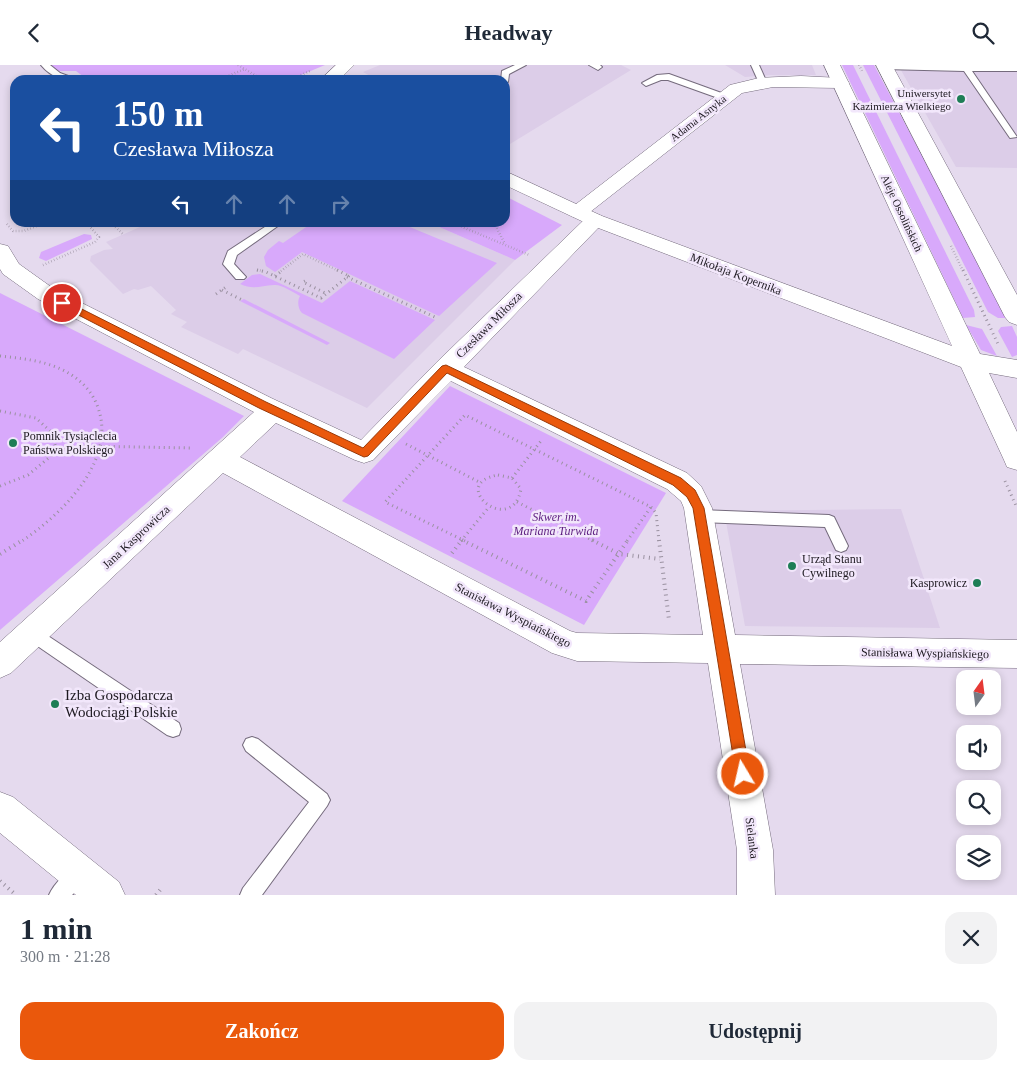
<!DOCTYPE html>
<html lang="pl">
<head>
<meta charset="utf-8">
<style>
	:root { --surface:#fff; --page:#f2f2f3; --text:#1f2937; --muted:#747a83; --accent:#ea580c }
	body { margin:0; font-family:Georgia,serif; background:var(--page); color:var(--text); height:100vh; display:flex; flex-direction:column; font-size:19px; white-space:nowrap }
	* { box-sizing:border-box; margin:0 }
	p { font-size:16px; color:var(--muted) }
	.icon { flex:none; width:28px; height:28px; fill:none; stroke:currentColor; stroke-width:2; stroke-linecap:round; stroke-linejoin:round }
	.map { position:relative; height:830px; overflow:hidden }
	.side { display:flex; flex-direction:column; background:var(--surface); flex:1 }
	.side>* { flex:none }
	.guide { position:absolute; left:10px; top:10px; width:500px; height:152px; border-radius:15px; box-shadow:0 2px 8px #0003; background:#1a4fa0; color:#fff; overflow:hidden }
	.needle { width:32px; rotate:14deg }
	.fabs { position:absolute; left:956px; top:605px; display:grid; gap:10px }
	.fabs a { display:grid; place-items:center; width:45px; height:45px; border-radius:10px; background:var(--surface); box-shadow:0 2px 8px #0003; font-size:25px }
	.pin { position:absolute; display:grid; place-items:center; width:42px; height:42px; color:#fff; margin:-21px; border:2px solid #fff; border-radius:50%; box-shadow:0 1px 5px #0007 }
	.me { position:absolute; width:55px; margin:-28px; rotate:351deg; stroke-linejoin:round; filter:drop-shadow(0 0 4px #0008) }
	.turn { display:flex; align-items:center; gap:18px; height:105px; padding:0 20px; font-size:22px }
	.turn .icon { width:65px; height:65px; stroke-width:2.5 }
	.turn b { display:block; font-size:35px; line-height:42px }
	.lanes { display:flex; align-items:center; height:48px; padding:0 20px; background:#0003; justify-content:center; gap:25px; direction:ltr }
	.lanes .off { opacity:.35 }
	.round { display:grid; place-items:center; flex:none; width:52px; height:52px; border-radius:15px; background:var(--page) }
	.overview { display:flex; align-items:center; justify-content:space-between; height:85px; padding:0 20px }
	h1 { font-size:30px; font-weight:700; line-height:38px }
	.cta { display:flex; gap:10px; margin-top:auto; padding:10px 20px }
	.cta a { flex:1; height:58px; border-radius:15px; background:var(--accent); color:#fff; font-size:20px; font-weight:700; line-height:58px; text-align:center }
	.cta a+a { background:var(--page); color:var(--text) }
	header { display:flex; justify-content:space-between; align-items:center; height:65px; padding:0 20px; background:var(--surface); font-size:22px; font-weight:700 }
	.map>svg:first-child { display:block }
	.built { fill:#dccde8 }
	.green { fill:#d8a9fb }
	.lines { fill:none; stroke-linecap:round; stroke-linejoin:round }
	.lane-casing { stroke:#756b7d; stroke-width:2 }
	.street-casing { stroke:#756b7d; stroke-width:1 }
	.secondary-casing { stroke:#756b7d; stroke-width:1 }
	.path-far2 { stroke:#9a91a0; stroke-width:2.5; stroke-dasharray:0.5 2.5; stroke-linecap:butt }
	.path-far1 { stroke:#9a91a0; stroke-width:3; stroke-dasharray:1 4; stroke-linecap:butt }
	.path { stroke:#9a91a0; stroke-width:4; stroke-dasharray:1 4.5; stroke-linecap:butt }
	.lane { fill:#fff; fill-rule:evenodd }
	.street { fill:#fff; fill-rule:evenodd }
	.secondary { fill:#fff; fill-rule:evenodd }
	.route { fill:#ea580c; stroke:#983908 }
	.poi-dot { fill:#1e7e56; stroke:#f2e7fb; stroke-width:2 }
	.labels { text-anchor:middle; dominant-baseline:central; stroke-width:5; stroke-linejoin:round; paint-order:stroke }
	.far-poi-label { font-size:11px; fill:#1d1920; stroke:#f2e7fb; text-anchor:end }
	.far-street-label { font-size:11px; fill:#1d1920; stroke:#f2e7fb }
	.street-label { font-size:12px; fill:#1d1920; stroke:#f2e7fb }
	.poi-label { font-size:12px; fill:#1d1920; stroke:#f2e7fb; text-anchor:start }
	.park-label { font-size:12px; font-style:italic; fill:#5c1d7f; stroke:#f2e7fb }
	.near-poi-label { font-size:15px; fill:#1d1920; stroke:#f2e7fb; text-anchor:start }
</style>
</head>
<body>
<header><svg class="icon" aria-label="back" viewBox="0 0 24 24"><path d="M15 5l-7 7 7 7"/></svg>Headway<svg class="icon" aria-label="search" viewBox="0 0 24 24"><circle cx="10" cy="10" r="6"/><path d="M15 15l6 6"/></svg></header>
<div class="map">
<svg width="1017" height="830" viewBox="0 0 1017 830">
	<rect width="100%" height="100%" fill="#e5daee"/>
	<g class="built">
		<path d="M 380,0 L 621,0 L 631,5 L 505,82 L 505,15 L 377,15 L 363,7 Z"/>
		<path d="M 725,0 L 812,0 L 816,10 L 771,10 L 745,12 Z"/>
		<path d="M 898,0 L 1017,0 L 1017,103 L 956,102 Z"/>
		<path d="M 149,158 L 430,158 L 515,195 L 367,343 L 243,284 L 238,289 L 181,262 L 187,257 L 171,249 L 176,245 L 151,221 L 138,225 L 134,224 L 123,229 L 90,196 L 91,191 L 104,185 L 113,184 L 106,177 Z"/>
		<path d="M 901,444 L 940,563 L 745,561 L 724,446 Z"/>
	</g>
	<g class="green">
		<path d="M 45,0 L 325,0 L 289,15 L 88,15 L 76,6 L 52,6 Z"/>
		<path d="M 842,0 L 853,0 L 974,245 L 975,252 L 963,253 Z"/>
		<path d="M 863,0 L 874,0 L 1008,253 L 998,253 L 988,247 Z"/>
		<path d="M 505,131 L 562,160 L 515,195 L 430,158 L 505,158 Z"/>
		<path d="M 312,158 L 400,158 L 497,198 L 439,251 L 302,187 L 275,207 L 266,201 L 264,192 L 268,185 L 279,176 L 283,178 Z"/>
		<path d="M 84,169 L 91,170 L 92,174 L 46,196 L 39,193 L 41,187 Z"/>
		<path d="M 260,209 L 322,238 L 350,216 L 435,255 L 394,294 L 302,248 C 298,244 297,236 300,231 C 293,227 281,219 274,220 C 260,221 253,225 240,219 L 252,210 Z"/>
		<path d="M 0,228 L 244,351 L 223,372 L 0,565 Z"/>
		<path d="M 244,234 L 330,278 L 327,280 L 240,236 Z"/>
		<path d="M 966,260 L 982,264 L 997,291 L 981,285 Z"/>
		<path d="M 1012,261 L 1017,272 L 1017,290 L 1012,292 L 998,266 L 1001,262 Z"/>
		<path d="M 450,321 L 666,428 L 584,560 L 342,436 Z"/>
	</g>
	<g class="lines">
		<defs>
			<g id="lane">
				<path d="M 41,0 L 50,0 L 60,8 L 79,15 C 63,15 52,13 41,0 Z"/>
				<path d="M 515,0 L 526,0 L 509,9 L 508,17 L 501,15 L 502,6 Z"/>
				<path d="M 589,0 L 600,0 L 602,2 L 598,5 Z"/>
				<path d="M 751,0 L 759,0 L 767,18 L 766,20 L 760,20 Z"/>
				<path d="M 880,0 L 1017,0 L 1017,6 L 972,6 L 1017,72 L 1010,73 L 964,6 L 884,4 L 881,3 Z"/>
				<path d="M 669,9 L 727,30 L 728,32 L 724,35 L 721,34 L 668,15 L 661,15 L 646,21 L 642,18 L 657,10 Z"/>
				<path d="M 271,158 L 282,158 L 237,190 L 234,199 L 246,212 L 244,214 L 236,214 L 223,199 L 228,186 Z"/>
				<path d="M 700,445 L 829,450 L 834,452 L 848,481 L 846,485 L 841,487 L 836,485 L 825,462 L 700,457 L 695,455 L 693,451 L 695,447 Z"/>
				<path d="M 33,561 L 179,658 L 181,664 L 179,670 L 173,672 L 167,670 L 36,580 L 27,573 L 25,568 L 27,563 Z"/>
				<path d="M 252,672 L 258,674 L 327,729 L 330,735 L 327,741 L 262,830 L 240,830 L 243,823 L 309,737 L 246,686 L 243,680 L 246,674 Z"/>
				<path d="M 80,800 L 87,802 L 89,809 L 87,816 L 72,830 L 49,830 C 54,818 68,805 80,800 Z"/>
			</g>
			<g id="street">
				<path d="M 801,11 L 840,13 L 846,14 L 849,18 L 846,22 L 840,23 L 773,22 L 742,28 L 585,151 L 578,153 L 571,151 L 568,147 L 571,143 L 730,20 L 759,13 Z"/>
				<path d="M 595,149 L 602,151 L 605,155 L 602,159 L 464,302 L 687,408 L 701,421 L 712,443 L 735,570 L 1017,575 L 1017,603 L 740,599 L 773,785 L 775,830 L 737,830 L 737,785 L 708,598 L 577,596 L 552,588 L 223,408 L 11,608 L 0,613 L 0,577 L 254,347 L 38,234 L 3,209 L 0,204 L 0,179 L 8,181 L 19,199 L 54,224 L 271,333 L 361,375 L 437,297 L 588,151 ZM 451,316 L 667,424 L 681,436 L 684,443 L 703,570 L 577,568 L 570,566 L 240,392 L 276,358 L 355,395 L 364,398 L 373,395 Z"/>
			</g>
			<g id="secondary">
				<path d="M 336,0 L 354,0 L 339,15 L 320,15 Z"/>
				<path d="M 824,0 L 840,0 L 980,289 L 1017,295 L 1017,313 L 989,308 L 1017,367 L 1017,405 L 1007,402 L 1004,395 L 961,302 L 588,159 L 505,120 L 505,106 L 602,151 L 952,281 Z"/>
				<path d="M 876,0 L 892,0 L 1017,230 L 1017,260 L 1009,257 L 1005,252 Z"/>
				<path d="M 0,727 L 13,732 L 119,817 L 125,830 L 76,830 L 0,768 Z"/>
			</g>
		</defs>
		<use href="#lane" class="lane-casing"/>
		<use href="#street" class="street-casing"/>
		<use href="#secondary" class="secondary-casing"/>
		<g class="path-far2">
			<path d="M 238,0 L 263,15"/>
			<path d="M 859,0 L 863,8"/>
			<path d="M 218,15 L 245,4"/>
			<path d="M 290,15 L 310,6"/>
			<path d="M 111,158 L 123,169"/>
			<path d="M 453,158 L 529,190"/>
			<path d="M 494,158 L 505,179"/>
			<path d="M 7,159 L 13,166 L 24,166 L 44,158"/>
			<path d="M 951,181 L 963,206"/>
			<path d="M 43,200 L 95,177 L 99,172 L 90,162"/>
			<path d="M 257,205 L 263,206"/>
			<path d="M 281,206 L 303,189 L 339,206"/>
		</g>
		<g class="path-far1">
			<path d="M 257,205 L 266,207 L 321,233 L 350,210"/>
			<path d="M 337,205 L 349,211"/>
			<path d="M 963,205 L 998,279"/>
			<path d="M 275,211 L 283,205"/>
			<path d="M 347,212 L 437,253"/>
			<path d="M 305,216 L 303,217 L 327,229"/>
			<path d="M 222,225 L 242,235"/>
			<path d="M 216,229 L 226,222"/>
			<path d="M 0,291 C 19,293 38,295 56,302 C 74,309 90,322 97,340 C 119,394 62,449 22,476"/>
			<path d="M 0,346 L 36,353 L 51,367 L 57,386"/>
			<path d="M 406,379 L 481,418"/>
			<path d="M 498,410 L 512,413 L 521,424 C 512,473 446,419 498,410 Z"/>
			<path d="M 512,413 L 541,376"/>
			<path d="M 1005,416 L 1017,443"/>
			<path d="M 0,421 L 28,410 L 57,386 L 81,381 L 193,383"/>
			<path d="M 517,437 L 594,476"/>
			<path d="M 651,442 L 656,448 L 659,476"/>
			<path d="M 461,476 L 489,442"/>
			<path d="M 465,476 L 385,437 L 465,350 L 651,442"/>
			<path d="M 627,476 L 651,442"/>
		</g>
		<g class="path">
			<path d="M 462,475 L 586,536 L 628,475"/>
			<path d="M 592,475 L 619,489 L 660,494"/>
			<path d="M 659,475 L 669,555"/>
			<path d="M 452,488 L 462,475"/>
			<path d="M 0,489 L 23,475"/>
			<path d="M 0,816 L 16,830"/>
			<path d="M 156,830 L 160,825"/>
		</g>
		<use href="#lane" class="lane"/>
		<use href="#street" class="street"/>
		<use href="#secondary" class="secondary"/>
	</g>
	<path class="route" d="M 62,234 L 266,337 L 363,383 L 442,301 L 446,300 L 681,413 L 695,425 L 704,443 L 750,709 L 748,714 L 743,717 L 738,714 L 736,709 L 693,443 L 687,432 L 673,420 L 447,308 L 368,391 L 364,392 L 259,343 L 59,240 L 58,238 Z"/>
	<g class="poi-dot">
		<circle cx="961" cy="34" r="5"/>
		<circle cx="13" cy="378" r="5"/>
		<circle cx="792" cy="501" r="5"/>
		<circle cx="977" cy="518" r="5"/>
		<circle cx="55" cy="639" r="5"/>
	</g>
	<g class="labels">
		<g class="far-poi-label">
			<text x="951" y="28">Uniwersytet<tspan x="951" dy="13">Kazimierza Wielkiego</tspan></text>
		</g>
		<g class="far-street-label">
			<text transform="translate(698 53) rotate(-38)">Adama Asnyka</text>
			<text transform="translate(902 148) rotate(65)">Aleje Ossolińskich</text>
		</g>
		<g class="street-label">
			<text transform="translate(736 209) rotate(21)">Mikołaja Kopernika</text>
			<text transform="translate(489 260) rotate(-45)">Czesława Miłosza</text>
			<text transform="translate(136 472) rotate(-43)">Jana Kasprowicza</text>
			<text transform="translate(513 550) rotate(27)">Stanisława Wyspiańskiego</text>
			<text transform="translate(925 588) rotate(1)">Stanisława Wyspiańskiego</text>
			<text transform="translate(752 773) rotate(83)">Sielanka</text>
		</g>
		<g class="poi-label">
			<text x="23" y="371">Pomnik Tysiąclecia<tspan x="23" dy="14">Państwa Polskiego</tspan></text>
			<text x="802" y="494">Urząd Stanu<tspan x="802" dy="14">Cywilnego</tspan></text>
			<text x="967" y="518" text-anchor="end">Kasprowicz</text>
		</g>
		<g class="park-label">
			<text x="556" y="452">Skwer im.<tspan x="556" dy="14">Mariana Turwida</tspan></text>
		</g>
		<g class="near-poi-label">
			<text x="65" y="630">Izba Gospodarcza<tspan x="65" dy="17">Wodociągi Polskie</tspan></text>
		</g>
	</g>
</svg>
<div class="fabs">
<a><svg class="needle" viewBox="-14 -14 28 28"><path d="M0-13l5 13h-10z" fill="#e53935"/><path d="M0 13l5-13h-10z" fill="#747a83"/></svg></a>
<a><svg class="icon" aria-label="sound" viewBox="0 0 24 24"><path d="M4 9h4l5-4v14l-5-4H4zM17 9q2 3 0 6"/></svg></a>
<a><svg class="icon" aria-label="search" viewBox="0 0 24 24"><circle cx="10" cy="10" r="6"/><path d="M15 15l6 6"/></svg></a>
<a><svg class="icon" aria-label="layers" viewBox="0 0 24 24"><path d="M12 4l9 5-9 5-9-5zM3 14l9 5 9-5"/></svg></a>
</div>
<div class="pin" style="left:62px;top:238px;background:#d93025"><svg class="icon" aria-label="arrive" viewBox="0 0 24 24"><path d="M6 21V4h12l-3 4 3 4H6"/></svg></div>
<svg class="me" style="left:743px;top:709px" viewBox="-20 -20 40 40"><circle r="17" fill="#ea580c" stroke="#fff" stroke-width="3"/><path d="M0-11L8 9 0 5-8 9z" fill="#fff"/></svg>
<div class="guide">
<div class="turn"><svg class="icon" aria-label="left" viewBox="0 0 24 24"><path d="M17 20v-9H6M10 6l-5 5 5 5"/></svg><div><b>150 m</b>Czesława Miłosza</div></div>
<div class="lanes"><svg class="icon" aria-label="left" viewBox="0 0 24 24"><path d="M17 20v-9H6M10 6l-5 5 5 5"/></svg><svg class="icon off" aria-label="ahead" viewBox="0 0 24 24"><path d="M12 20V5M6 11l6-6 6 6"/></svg><svg class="icon off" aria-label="ahead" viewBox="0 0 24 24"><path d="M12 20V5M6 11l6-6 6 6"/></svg><svg class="icon off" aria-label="right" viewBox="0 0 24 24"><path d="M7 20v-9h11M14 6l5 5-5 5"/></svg></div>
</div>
</div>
<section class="side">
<div class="overview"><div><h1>1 min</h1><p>300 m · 21:28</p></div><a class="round"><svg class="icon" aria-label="close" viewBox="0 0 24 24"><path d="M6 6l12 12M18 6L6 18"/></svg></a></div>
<div class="cta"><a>Zakończ</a><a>Udostępnij</a></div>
</section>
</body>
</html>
